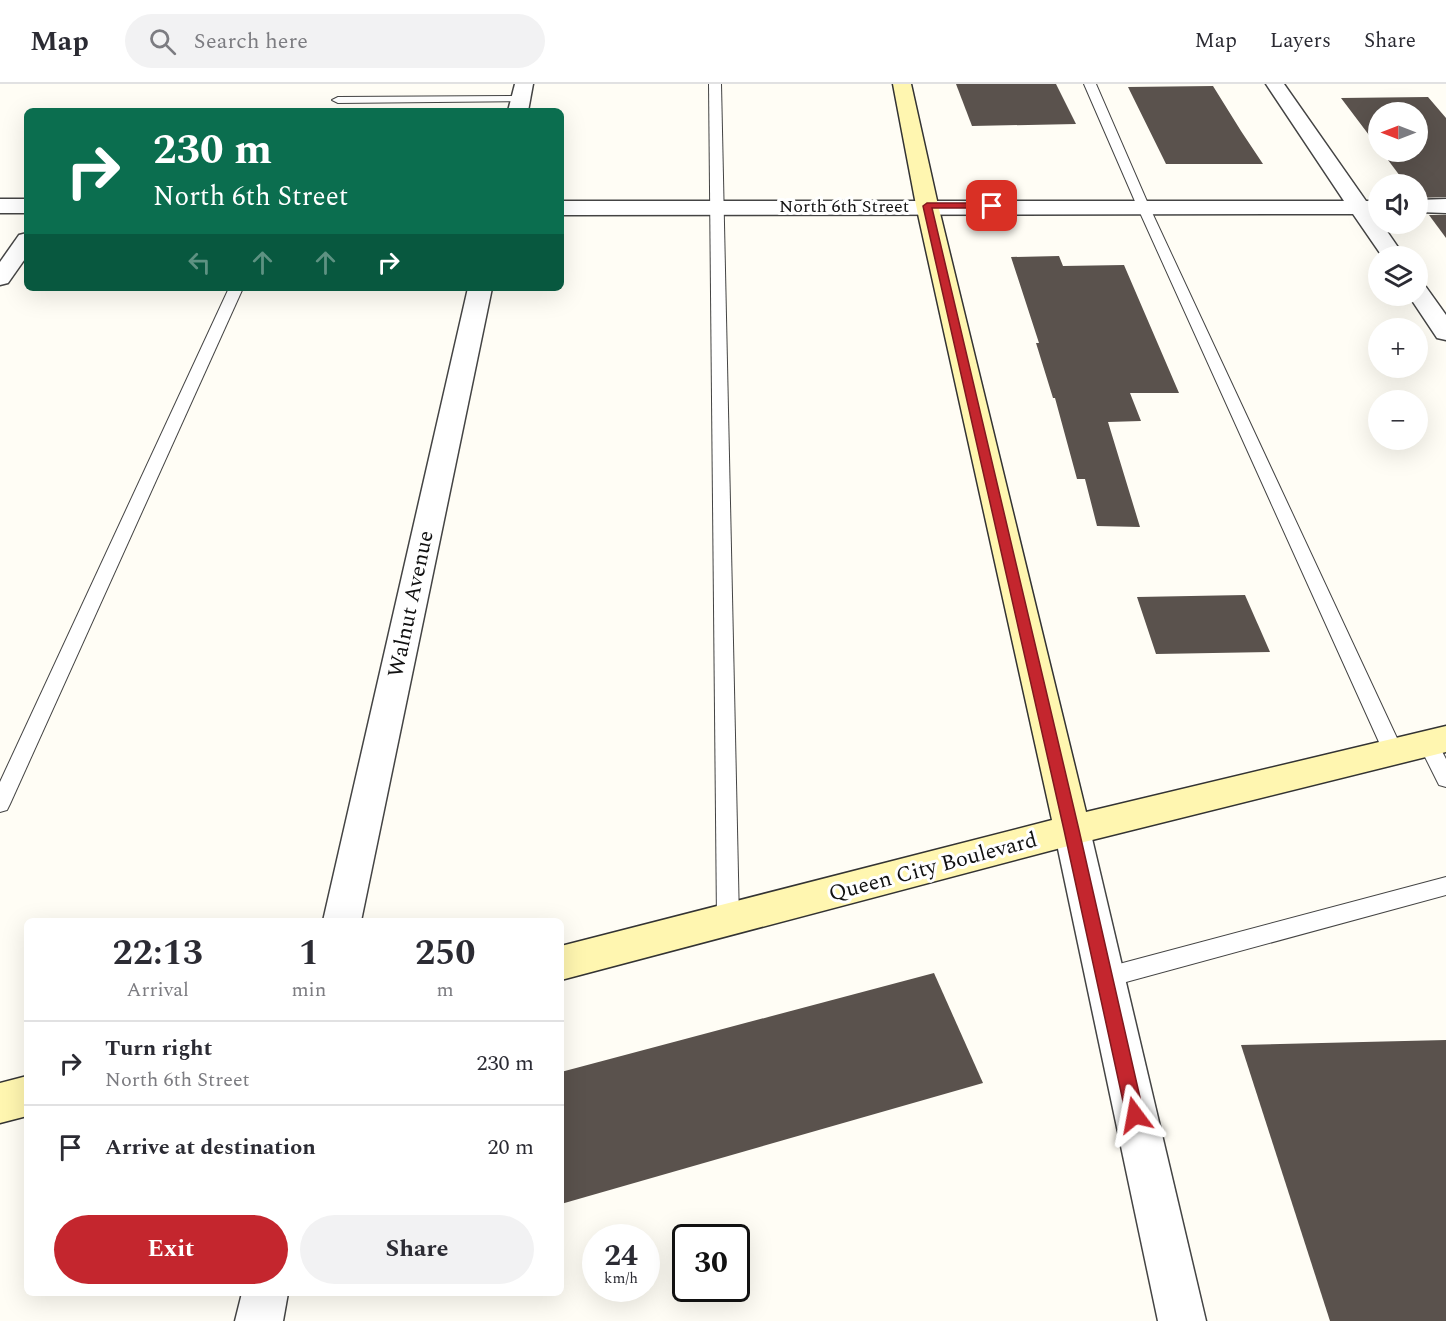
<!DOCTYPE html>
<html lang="en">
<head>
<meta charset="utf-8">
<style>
	:root { --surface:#fff; --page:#f2f2f3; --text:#2b2b33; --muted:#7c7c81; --line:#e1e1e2; --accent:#c4262e }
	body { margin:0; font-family:Spectral,serif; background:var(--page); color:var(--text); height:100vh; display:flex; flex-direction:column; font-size:22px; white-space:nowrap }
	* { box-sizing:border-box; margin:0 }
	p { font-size:20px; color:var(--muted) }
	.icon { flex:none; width:33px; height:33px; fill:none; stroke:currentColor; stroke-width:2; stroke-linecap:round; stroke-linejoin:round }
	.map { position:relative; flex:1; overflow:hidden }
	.sheet { position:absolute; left:24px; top:834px; width:540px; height:378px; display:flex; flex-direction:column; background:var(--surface); border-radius:9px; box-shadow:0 6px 24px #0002 }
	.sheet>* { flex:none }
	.guide { position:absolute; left:24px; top:24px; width:540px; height:183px; border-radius:9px; box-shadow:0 6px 24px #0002; background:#0b6e4f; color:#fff; overflow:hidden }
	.needle { width:39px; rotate:270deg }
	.buttons { position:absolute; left:1368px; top:18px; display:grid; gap:12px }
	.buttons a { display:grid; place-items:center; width:60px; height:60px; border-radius:50%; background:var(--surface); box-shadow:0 6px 24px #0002; font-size:30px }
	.speed { position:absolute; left:582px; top:1140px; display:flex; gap:12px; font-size:30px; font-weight:700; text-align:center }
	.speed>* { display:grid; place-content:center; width:78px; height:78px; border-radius:50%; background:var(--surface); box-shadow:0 6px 24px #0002; line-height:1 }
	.speed small { font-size:15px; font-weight:400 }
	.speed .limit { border:3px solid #111; border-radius:9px; background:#fff; color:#111 }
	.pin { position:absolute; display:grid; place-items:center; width:51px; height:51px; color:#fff; margin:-26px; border-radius:12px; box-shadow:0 3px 9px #0006 }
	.me { position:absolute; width:66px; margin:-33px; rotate:347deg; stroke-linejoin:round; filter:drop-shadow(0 0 4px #0008) }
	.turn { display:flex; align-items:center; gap:21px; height:126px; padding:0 30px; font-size:27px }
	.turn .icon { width:78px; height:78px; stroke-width:2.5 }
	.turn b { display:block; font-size:42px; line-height:51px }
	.lanes { display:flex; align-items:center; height:57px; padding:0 30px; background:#0003; justify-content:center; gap:30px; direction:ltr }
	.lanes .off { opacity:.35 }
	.eta { display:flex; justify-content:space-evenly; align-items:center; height:102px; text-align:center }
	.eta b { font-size:36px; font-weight:700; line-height:42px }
	.primary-button { display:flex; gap:12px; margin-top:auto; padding:12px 30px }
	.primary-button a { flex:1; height:69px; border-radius:36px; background:var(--accent); color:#fff; font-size:24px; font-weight:700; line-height:69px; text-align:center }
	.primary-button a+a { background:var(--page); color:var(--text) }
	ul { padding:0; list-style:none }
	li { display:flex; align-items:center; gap:18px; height:84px; padding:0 30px; border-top:2px solid var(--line) }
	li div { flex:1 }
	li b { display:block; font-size:22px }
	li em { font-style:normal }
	header { display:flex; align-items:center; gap:36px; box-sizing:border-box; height:84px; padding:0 30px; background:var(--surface); border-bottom:2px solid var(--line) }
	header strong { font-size:28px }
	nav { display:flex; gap:33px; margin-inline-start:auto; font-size:21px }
	.search { width:420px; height:54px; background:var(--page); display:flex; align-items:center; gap:15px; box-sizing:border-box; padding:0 21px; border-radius:33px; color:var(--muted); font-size:22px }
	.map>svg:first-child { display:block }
	.building { fill:#5a524d }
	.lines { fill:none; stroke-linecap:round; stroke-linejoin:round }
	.lane-casing { stroke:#444; stroke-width:2 }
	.street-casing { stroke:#444; stroke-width:3 }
	.secondary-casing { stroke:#333; stroke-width:3 }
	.lane { fill:#fff; fill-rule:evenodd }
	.street { fill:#fff; fill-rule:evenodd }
	.secondary { fill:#fff6b0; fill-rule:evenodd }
	.route { fill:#c4262e; stroke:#7f191e; stroke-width:1.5 }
	.labels { text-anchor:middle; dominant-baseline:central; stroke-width:6; stroke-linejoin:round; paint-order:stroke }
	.far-street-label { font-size:18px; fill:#111; stroke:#fff }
	.street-label { font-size:22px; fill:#111; stroke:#fff }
</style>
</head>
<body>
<header>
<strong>Map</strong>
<div class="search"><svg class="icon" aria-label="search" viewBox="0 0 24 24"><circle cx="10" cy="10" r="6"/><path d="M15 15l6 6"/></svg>Search here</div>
<nav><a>Map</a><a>Layers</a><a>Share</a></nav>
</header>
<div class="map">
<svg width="1446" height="1237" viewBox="0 0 1446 1237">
	<rect width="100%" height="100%" fill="#fffdf5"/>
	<g class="building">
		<path d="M 956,0 L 1056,0 L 1076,40 L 972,42 Z"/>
		<path d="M 1213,2 L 1241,47 L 1263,80 L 1166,80 L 1128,3 Z"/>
		<path d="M 1428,13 L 1446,34 L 1446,113 L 1418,114 L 1418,100 L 1406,100 L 1382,68 L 1418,68 L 1418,28 L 1378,28 L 1378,63 L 1341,14 Z"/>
		<path d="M 1429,131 L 1446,131 L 1446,154 Z"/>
		<path d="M 1059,172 L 1063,182 L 1124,181 L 1179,309 L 1130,309 L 1141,337 L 1108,338 L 1140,443 L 1097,442 L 1085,395 L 1077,395 L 1055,314 L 1053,314 L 1036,259 L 1039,259 L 1011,173 Z"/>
		<path d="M 1245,511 L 1270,568 L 1156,570 L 1137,513 Z"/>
		<path d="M 934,889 L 983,999 L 561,1120 L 561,988 Z"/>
		<path d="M 1446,956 L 1446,1237 L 1330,1237 L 1241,961 Z"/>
	</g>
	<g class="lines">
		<defs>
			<g id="lane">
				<path d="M 709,0 L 721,0 L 739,837 L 736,844 L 728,847 L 720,844 L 717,837 Z"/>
				<path d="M 1084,0 L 1096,0 L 1149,122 L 1403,667 L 1400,673 L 1393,675 L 1386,673 L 1383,667 L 1137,122 Z"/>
				<path d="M 521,12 L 525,13 L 525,17 L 338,19 L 332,16 L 338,13 Z"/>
				<path d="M 229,204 L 243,204 L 10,720 L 7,726 L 0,728 L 0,698 Z"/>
				<path d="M 1428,651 L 1435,654 L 1446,675 L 1446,703 L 1439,701 L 1418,659 L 1421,654 Z"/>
				<path d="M 1446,793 L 1446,811 L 1104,904 L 1096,901 L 1092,894 L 1096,887 L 1104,884 Z"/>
			</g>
			<g id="street">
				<path d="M 515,0 L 533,0 L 528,27 L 508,27 Z"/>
				<path d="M 1266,0 L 1284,0 L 1366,117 L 1378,117 L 1378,129 L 1375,130 L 1378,140 L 1382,140 L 1404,172 L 1382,172 L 1353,130 L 561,131 L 561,117 L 1344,117 Z"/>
				<rect x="0" y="115" width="27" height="14"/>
				<path d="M 1446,115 L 1446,129 L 1418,128 L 1418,116 Z"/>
				<path d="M 27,149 L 27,172 L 8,199 L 0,201 L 0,178 L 19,151 Z"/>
				<path d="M 1418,201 L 1426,203 L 1446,231 L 1446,256 L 1437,254 L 1409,212 L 1418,212 Z"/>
				<path d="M 468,204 L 492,204 L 361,837 L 323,837 Z"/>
				<path d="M 1072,731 L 1085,736 L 1090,746 L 1206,1237 L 1158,1237 L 1054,746 L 1059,736 Z"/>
				<path d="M 242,1209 L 288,1209 L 283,1237 L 235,1237 Z"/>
			</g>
			<g id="secondary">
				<path d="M 893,0 L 911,0 L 938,121 L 1086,728 L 1446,642 L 1446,668 L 1072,761 L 561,896 L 561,862 L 1052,736 L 916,121 Z"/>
				<path d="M 27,992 L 27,1032 L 0,1039 L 0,999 Z"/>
			</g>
		</defs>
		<use href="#lane" class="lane-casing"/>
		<use href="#street" class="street-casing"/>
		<use href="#secondary" class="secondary-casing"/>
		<use href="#lane" class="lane"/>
		<use href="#street" class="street"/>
		<use href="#secondary" class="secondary"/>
	</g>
	<path class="route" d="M 992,119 L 995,120 L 995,124 L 932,124 L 1079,746 L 1144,1031 L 1141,1037 L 1135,1039 L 1129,1037 L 1126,1031 L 1064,746 L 923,122 L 927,119 Z"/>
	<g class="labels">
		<g class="far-street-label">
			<text x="844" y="122">North 6th Street</text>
		</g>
		<g class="street-label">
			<text transform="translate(411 520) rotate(-78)">Walnut Avenue</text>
			<text transform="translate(933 783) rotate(-15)">Queen City Boulevard</text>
		</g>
	</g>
</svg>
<div class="buttons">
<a><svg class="needle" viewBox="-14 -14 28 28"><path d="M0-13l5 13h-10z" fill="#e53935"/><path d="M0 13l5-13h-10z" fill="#7c7c81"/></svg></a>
<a><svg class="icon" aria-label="sound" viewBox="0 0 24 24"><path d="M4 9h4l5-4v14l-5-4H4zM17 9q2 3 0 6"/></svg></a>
<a><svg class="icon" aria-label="layers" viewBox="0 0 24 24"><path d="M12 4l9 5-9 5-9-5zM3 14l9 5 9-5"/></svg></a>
<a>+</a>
<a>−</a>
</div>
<div class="speed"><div>24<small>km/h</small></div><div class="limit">30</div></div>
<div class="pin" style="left:992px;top:122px;background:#d93025"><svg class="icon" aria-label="arrive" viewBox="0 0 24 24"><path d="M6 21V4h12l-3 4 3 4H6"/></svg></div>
<svg class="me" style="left:1135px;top:1031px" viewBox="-20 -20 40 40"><path d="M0-17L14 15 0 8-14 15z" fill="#c4262e" stroke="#fff" stroke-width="4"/></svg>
<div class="guide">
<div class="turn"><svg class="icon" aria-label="right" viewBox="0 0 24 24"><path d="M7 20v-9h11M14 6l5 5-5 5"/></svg><div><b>230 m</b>North 6th Street</div></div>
<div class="lanes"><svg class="icon off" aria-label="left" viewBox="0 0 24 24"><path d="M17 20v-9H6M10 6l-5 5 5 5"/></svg><svg class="icon off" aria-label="ahead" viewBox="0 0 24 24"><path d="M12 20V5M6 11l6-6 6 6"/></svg><svg class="icon off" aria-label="ahead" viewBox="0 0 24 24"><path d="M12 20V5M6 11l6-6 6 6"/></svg><svg class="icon" aria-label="right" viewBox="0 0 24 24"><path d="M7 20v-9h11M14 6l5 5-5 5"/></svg></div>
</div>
<section class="sheet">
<div class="eta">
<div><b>22:13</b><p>Arrival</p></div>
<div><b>1</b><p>min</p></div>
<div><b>250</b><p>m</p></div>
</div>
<ul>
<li><svg class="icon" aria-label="right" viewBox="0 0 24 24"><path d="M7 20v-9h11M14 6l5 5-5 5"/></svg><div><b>Turn right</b><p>North 6th Street</p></div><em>230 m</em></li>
<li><svg class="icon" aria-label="arrive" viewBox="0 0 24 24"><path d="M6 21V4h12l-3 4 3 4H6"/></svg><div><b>Arrive at destination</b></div><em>20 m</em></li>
</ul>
<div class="primary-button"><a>Exit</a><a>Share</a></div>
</section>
</div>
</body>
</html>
